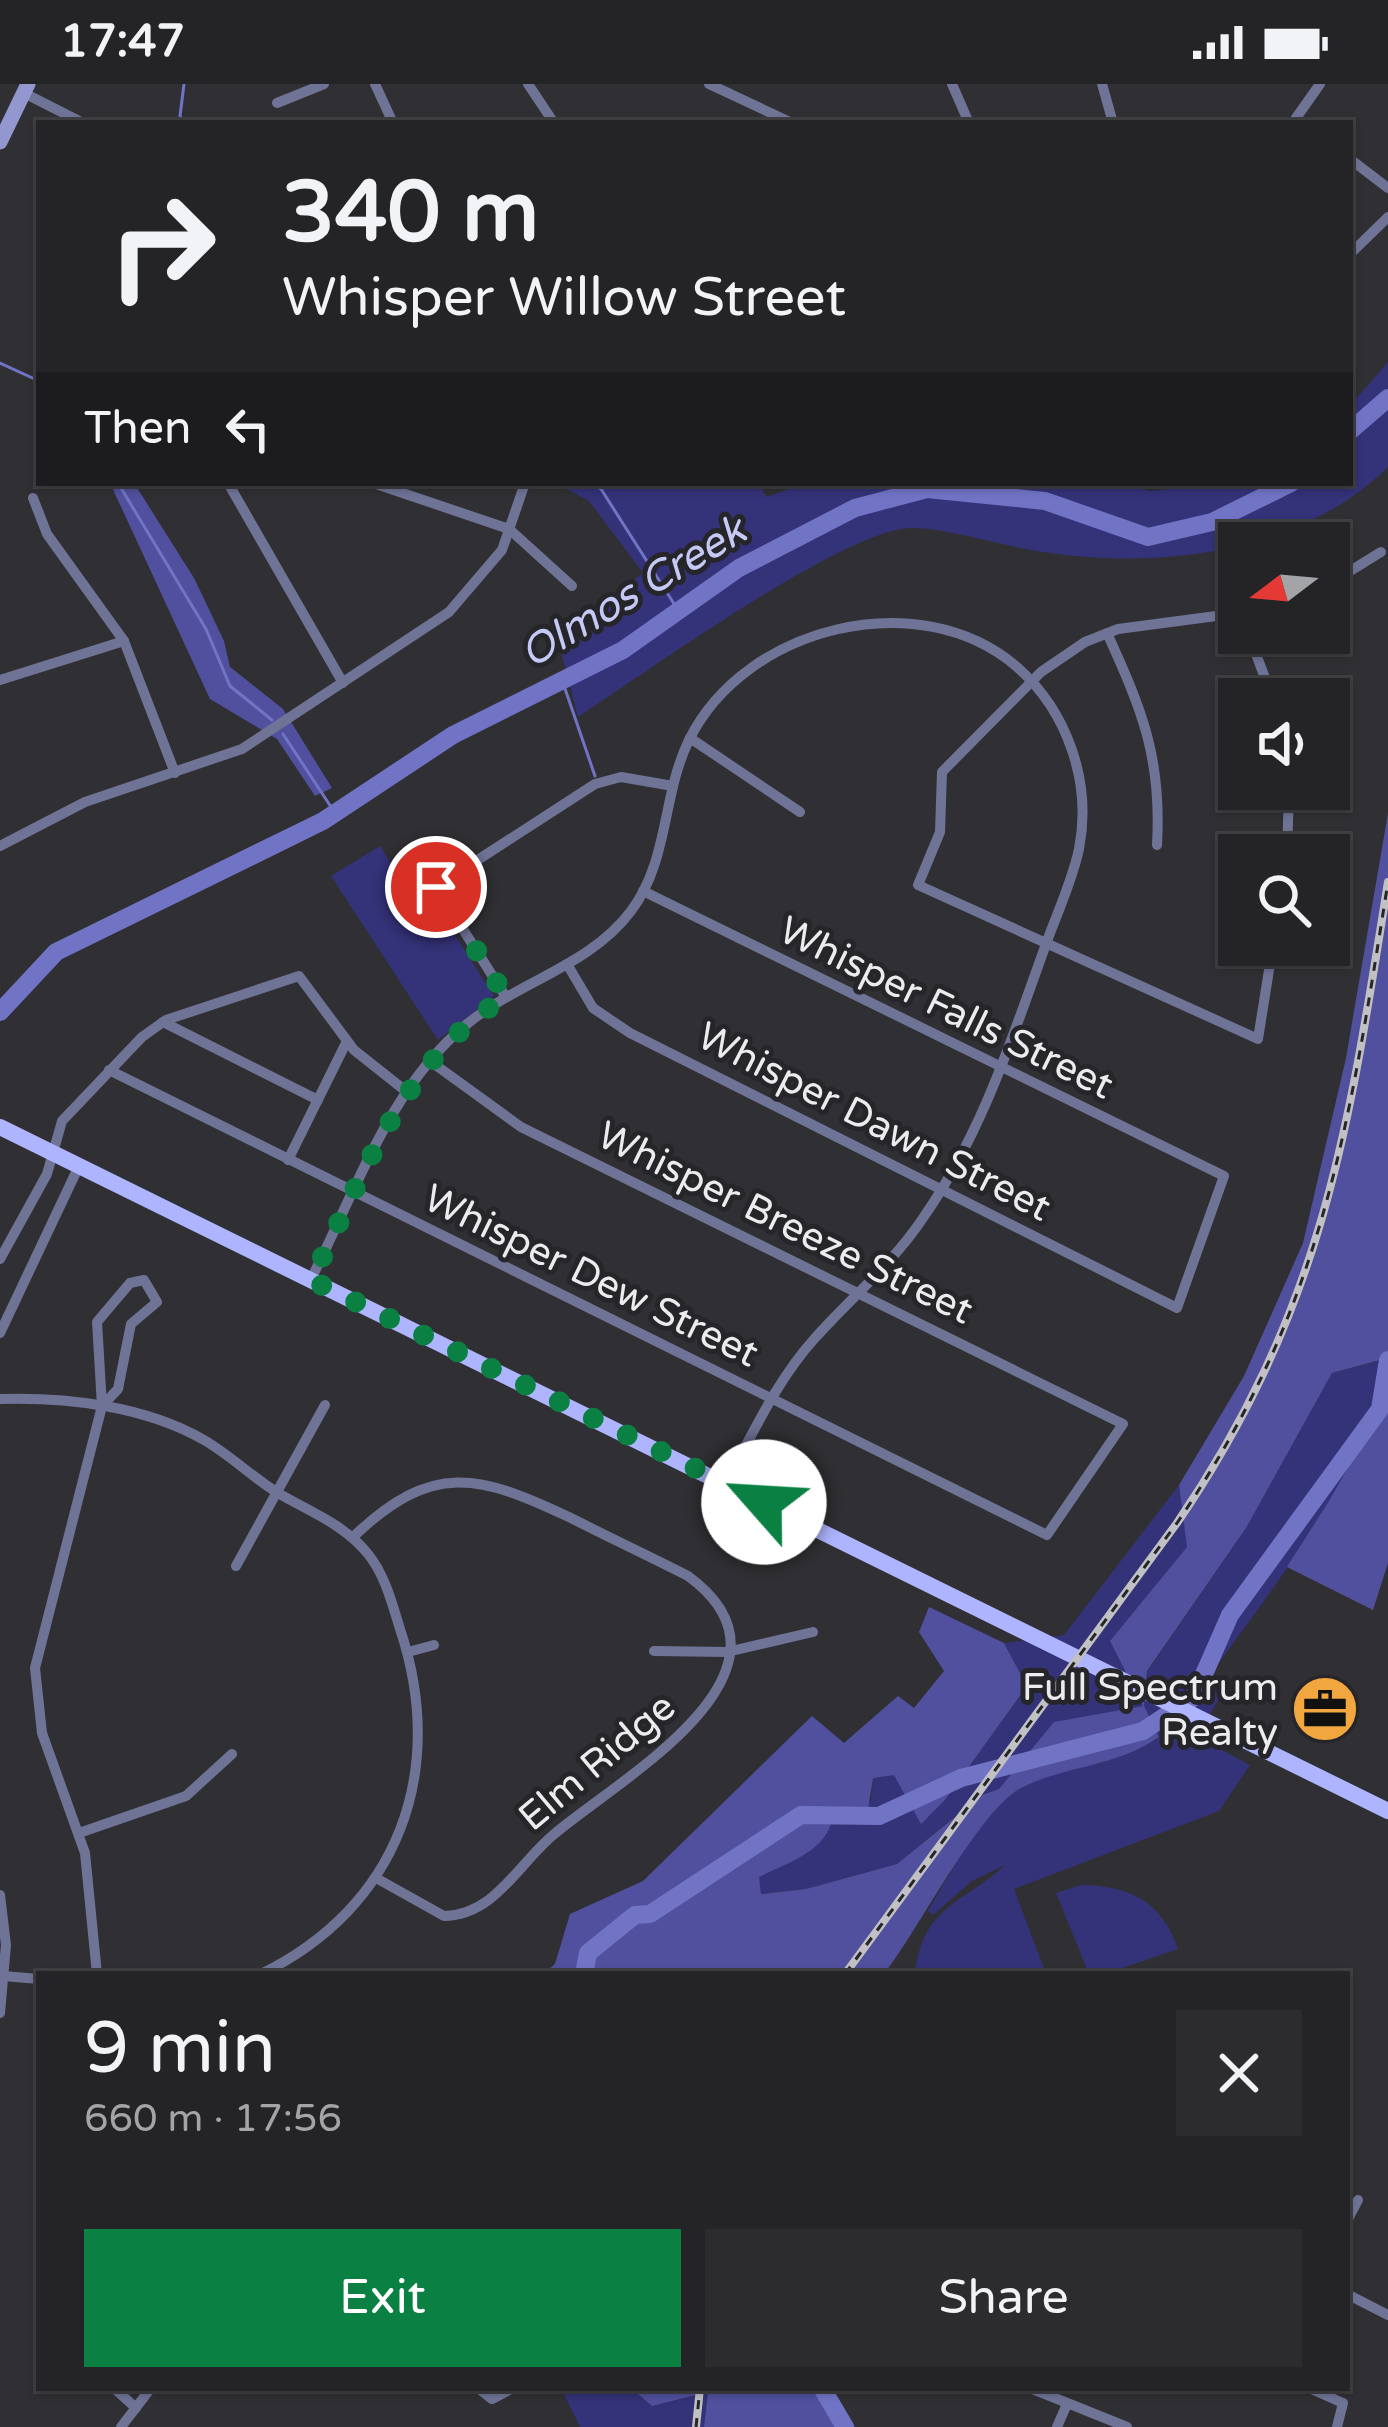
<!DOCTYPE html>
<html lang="en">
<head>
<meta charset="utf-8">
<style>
	:root { --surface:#242427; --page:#2c2c2f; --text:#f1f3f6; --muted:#a3a4a7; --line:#414144; --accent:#0b8043 }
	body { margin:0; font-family:"Varela Round",sans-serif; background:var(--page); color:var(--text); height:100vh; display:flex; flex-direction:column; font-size:45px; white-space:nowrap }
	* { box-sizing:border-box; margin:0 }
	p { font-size:39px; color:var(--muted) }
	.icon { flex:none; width:66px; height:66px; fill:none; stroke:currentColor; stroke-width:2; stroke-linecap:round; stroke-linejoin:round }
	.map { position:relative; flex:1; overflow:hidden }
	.panel { position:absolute; left:36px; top:1887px; width:1314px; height:420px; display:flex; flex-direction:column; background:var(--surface); border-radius:0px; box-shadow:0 3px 9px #0004,0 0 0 3px var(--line) }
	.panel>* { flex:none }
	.banner { position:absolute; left:36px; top:36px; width:1317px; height:366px; border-radius:0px; box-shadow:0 3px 9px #0004,0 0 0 3px var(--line); background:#242427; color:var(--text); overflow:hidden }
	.needle { width:78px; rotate:254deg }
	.controls { position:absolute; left:1218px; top:438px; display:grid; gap:24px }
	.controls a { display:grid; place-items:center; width:132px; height:132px; border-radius:0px; background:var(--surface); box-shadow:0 3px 9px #0004,0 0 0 3px var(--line); font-size:60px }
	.pin { position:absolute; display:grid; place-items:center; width:102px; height:102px; color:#fff; margin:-51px; border:6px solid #fff; border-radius:50%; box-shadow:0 3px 12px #0007 }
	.me { position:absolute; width:132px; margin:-66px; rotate:296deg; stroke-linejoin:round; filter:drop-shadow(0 0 9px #0008) }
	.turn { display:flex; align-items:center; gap:42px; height:252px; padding:0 48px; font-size:54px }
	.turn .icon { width:156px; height:156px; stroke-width:2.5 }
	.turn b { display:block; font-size:84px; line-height:102px }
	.then { display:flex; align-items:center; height:114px; padding:0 48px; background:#0003; gap:24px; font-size:45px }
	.round { display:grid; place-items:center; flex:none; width:126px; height:126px; border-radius:0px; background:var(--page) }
	.summary { display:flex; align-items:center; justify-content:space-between; height:204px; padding:0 48px }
	h1 { font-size:72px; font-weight:600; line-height:90px }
	.cta { display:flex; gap:24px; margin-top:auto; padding:24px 48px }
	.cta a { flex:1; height:138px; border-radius:0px; background:var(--accent); color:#fff; font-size:48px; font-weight:600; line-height:138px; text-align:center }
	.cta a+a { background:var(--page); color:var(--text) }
	.status { display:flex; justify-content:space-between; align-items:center; height:84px; padding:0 60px; background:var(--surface); direction:ltr }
	.status svg { height:33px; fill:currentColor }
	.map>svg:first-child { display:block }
	.green { fill:#343278 }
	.forest { fill:#50509e }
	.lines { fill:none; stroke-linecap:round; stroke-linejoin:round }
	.stream { stroke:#7174c5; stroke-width:3 }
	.river { stroke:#7174c5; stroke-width:18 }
	.minor { stroke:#6f7396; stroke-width:10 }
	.secondary { stroke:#9397d0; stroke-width:15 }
	.primary { stroke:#aeb4fd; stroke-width:16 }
	.rail-casing { stroke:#c1c1c4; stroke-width:8 }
	.rail { stroke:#26262a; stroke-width:3; stroke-dasharray:9; stroke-linecap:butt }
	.route { stroke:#0b8043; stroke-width:21; stroke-dasharray:0 37.8 }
	.labels { text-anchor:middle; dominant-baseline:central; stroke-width:10; stroke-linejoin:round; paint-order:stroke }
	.street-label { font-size:39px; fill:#ececef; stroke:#26262a }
	.poi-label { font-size:39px; fill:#ececef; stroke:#26262a; text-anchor:end }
	.water-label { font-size:42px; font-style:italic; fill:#c5c9f5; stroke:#26262a }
</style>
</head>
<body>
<div class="status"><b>17:47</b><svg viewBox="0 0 49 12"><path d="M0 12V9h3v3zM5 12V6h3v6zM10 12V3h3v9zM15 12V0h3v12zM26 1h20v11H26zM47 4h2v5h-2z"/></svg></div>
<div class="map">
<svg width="1388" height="2343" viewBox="0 0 1388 2343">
	<rect width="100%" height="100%" fill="#303034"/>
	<g class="green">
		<path d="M 1388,278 L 1388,383 C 1300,470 1155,487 1037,467 C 1004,462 942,443 911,444 C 844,445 643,591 578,633 L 557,552 L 643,489 L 589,417 L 556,399 L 759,399 L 766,413 L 806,399 L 1112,399 L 1151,407 L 1228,399 L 1350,399 L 1350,322 Z"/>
		<path d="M 380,762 L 410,811 L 424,803 L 494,912 L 438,956 L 331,792 Z"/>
		<path d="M 1381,1276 C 1384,1365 1264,1516 1212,1588 L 1212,1603 L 1220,1613 L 1197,1653 L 1250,1681 L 1219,1727 L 1014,1805 L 1046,1890 L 915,1890 C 923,1820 965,1819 1005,1781 L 972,1797 L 933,1831 L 928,1827 C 950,1790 981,1730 1018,1706 C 1058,1680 1115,1684 1158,1654 L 1143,1622 L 1054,1639 L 999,1705 L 981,1711 L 897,1780 L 806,1805 L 761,1810 L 758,1793 L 808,1769 L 831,1740 L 871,1717 L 873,1694 L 894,1690 L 921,1739 L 945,1716 L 1027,1602 L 1004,1559 L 1064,1551 L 1179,1401 L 1188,1463 L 1110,1557 L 1144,1620 L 1147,1588 L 1246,1444 L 1332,1289 Z"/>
		<path d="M 1081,1801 C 1131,1802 1161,1817 1178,1865 L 1105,1890 L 1089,1890 L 1056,1809 Z"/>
		<path d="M 561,2304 L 631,2304 L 652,2322 L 708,2308 L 704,2343 L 580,2343 Z"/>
	</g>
	<g class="forest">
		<path d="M 110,399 L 134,399 L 194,494 L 224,557 L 230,583 L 283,625 L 332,704 L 315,712 L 277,655 L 210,615 Z"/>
		<path d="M 1388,729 L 1388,1479 L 1373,1526 L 1287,1483 C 1319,1431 1388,1337 1380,1276 L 1332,1289 L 1246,1444 L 1147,1587 L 1144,1622 L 1159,1653 C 1117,1683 1066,1681 1021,1704 C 979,1726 918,1847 884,1890 L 543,1890 L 555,1880 L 570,1830 L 643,1797 L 812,1632 L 844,1659 L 898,1612 L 914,1624 L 944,1587 L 919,1548 L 929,1523 L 1004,1559 L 1027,1602 L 945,1716 L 921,1740 L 894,1691 L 873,1694 L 866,1739 L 831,1740 C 821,1770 784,1780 759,1793 L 761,1810 L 806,1805 L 897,1780 L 982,1711 L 999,1705 L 1054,1638 L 1143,1622 L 1110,1557 L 1187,1463 L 1179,1401 L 1244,1292 L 1303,1159 L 1346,974 Z"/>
		<path d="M 631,2304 L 830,2304 L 855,2343 L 704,2343 L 708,2308 L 652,2322 Z"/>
	</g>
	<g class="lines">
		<g class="stream">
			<path d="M 184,0 L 180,32 L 184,39"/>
			<path d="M 0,279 L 39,297"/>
			<path d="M 118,399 L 206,545 L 230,602 L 272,636"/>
			<path d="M 591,399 L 601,405 L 678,526"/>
			<path d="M 562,596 L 595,692"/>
			<path d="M 283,650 L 335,729"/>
		</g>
		<g class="river">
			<path d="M 1350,347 L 1388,314"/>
			<path d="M 0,928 L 56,868 L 323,737 L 453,651 L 623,566 L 739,484 L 855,424 L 927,405 L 1045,417 L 1148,453 L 1212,438 L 1291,399"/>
			<path d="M 584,1890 L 588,1869 L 635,1831 L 650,1830 L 801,1731 L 879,1732 L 961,1694 L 1143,1647 L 1194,1613 L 1230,1531 L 1380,1325 L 1388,1276"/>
			<path d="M 822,2304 L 845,2343"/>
		</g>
		<g class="minor">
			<path d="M 375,0 L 393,39"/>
			<path d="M 528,0 L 554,39"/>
			<path d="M 709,0 L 792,39"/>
			<path d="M 952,0 L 969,39"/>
			<path d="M 1102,0 L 1113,39"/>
			<path d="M 24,9 L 83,39"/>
			<path d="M 277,19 L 324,0"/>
			<path d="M 1302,39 L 1296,34 L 1320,0"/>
			<path d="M 1350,75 L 1388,104"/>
			<path d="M 1350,170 L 1388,133"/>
			<path d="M 228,399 L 343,599"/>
			<path d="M 373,399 L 509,445 L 572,502"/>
			<path d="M 33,414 L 47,450 L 124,557 L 175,689"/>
			<path d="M 1329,500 L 1381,468"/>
			<path d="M 1239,529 L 1118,545 L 1085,558 L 1041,588 L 942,688 L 940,748 L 918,801 L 1258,955 L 1273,861"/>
			<path d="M 1107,549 C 1142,626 1162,674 1157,761"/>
			<path d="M 1248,549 L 1273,615"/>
			<path d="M 0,596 L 124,557"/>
			<path d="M 690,654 L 800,728"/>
			<path d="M 0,762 L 85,718 L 242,665 L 449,528 L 502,466 L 525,399"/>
			<path d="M 1287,771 L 1289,705"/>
			<path d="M 567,880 L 593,924 L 630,949 L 1177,1224 L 1224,1092 L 643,807"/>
			<path d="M 506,913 L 436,803 L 595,700 L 621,693 L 673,702"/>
			<path d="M 163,938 L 318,1016"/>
			<path d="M 109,986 L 1047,1451 L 1123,1340 L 521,1043 L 430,977"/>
			<path d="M 288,1076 L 347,957"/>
			<path d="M 0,1175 L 47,1090 L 62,1037 L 142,953 L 166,936 L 299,892 L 354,966 L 407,1008"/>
			<path d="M 311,1195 C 355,1109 390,1002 467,940 C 519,897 590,882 631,827 C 669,777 662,711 689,656 C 745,542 920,499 1017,583 C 1068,628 1092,699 1079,765 C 1072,798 1057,829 1046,860 C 1011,957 982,1049 923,1134 C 893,1179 851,1214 815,1254 C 777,1296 753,1349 726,1399"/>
			<path d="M 0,1249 L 78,1084"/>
			<path d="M 0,1315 C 67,1313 145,1322 204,1356 C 230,1371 252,1393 278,1409 C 310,1428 344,1440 368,1470 C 385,1491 392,1519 400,1545 C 448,1688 398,1823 261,1890"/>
			<path d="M 353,1453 C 433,1377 478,1390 571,1434 C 610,1454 649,1472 688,1492 C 819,1588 612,1699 552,1752 C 517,1782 494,1831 444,1832 L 376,1794"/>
			<path d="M 236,1482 L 325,1321"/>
			<path d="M 654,1567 L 727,1568 L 813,1548"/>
			<path d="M 408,1568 L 434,1561"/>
			<path d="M 79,1749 L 186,1712 L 232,1670"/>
			<path d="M 0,1811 L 6,1861 L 0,1929"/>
			<path d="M 97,1890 L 85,1769 L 42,1649 L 35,1584 L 102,1322 L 97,1238 L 130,1199 L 144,1196 L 157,1218 L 131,1240 L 118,1305 L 102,1322"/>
			<path d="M 3,1892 L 39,1895"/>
			<path d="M 1347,2137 L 1358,2116"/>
			<path d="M 1347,2210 L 1388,2231"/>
			<path d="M 114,2304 L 136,2324"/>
			<path d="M 478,2304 L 492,2315 L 513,2304"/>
			<path d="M 1030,2304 L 1127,2343"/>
			<path d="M 1309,2304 L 1343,2319 L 1337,2343"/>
			<path d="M 121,2343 L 151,2304"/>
			<path d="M 1057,2343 L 1067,2320"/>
		</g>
		<path class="secondary" d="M 0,58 L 28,0"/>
		<path class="primary" d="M 0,1043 L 1388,1727"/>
		<defs>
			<g id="rail">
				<path d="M 845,1890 L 1177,1439 C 1324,1223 1348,1048 1388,798"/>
				<path d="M 696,2343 L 700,2304"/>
			</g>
		</defs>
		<use href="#rail" class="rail-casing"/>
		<use href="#rail" class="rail"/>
	</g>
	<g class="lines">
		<path class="route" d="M 436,803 L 506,913 C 403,974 363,1094 311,1196 L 764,1418"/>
	</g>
	<defs>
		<symbol id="office-disc" viewBox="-11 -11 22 22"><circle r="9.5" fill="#f1a640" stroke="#26262a"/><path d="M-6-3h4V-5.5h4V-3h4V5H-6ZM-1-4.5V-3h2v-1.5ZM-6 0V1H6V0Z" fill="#111"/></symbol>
	</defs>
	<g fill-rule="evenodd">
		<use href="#office-disc" x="1287" y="1587" width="76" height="76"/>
	</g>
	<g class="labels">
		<g class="street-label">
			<text transform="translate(946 924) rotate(26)">Whisper Falls Street</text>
			<text transform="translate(874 1038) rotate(27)">Whisper Dawn Street</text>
			<text transform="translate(785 1139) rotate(26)">Whisper Breeze Street</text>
			<text transform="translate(591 1192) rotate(26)">Whisper Dew Street</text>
			<text transform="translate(597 1678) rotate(-40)">Elm Ridge</text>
		</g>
		<g class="poi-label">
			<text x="1278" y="1603">Full Spectrum<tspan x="1278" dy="45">Realty</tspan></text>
		</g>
		<g class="water-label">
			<text transform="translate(633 508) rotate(-31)">Olmos Creek</text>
		</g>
	</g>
</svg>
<div class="controls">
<a><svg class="needle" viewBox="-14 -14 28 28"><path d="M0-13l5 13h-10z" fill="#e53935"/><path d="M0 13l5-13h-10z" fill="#a3a4a7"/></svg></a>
<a><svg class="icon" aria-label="sound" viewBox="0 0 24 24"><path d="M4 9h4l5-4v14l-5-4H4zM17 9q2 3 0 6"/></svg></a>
<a><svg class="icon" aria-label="search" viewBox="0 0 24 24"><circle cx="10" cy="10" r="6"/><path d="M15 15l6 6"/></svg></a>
</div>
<div class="pin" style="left:436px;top:803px;background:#d93025"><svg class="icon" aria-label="arrive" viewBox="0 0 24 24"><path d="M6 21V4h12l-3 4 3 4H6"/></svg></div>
<svg class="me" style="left:764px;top:1418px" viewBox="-20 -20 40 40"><circle r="19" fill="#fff"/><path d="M0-13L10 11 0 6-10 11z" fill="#0b8043"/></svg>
<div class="banner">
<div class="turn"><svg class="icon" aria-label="right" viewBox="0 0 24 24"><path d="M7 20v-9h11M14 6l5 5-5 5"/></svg><div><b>340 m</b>Whisper Willow Street</div></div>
<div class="then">Then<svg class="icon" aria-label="left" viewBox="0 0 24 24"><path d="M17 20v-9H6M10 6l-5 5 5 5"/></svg></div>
</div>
<section class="panel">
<div class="summary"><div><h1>9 min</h1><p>660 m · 17:56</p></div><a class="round"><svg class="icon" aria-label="close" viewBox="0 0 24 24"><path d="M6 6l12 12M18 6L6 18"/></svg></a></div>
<div class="cta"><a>Exit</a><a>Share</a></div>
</section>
</div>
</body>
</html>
